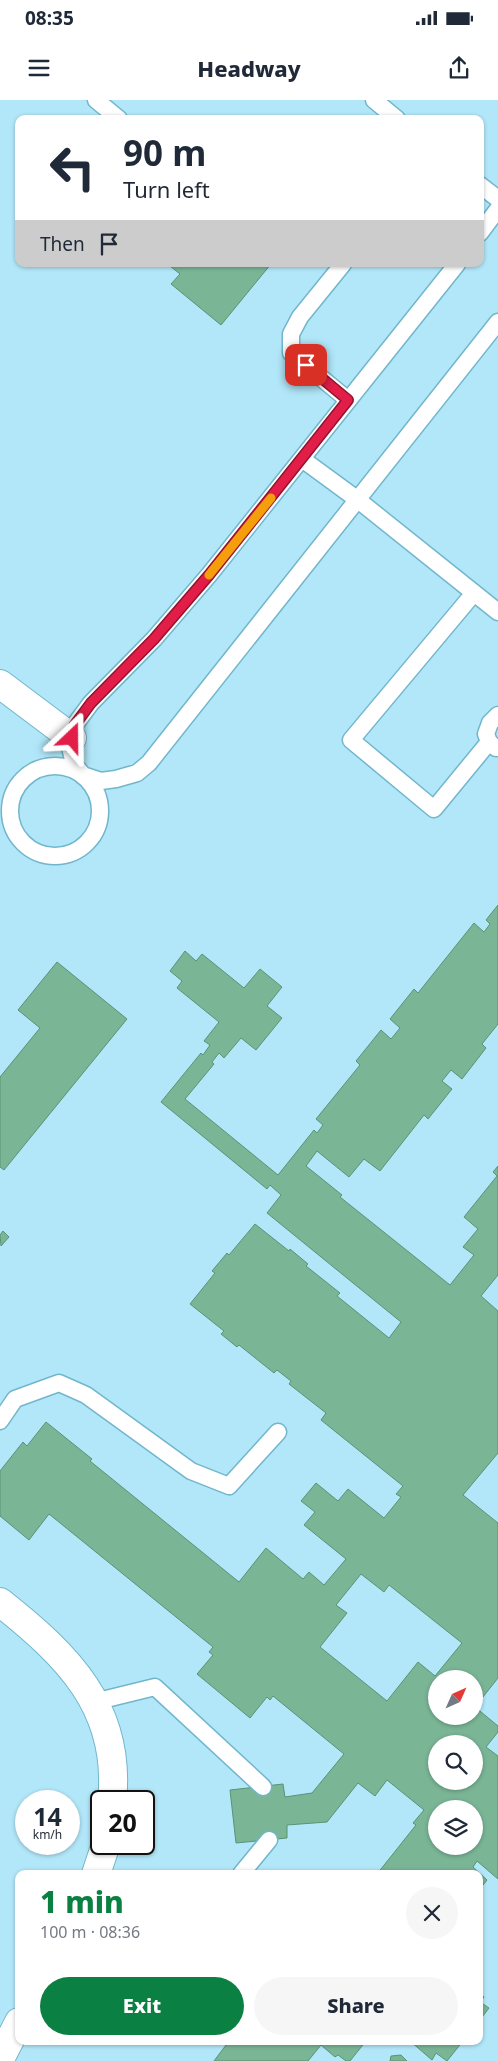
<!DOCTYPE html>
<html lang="en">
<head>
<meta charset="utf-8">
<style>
	:root { --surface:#fff; --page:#f6f6f7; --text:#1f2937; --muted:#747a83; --accent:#0b8043 }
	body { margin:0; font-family:"Noto Sans",sans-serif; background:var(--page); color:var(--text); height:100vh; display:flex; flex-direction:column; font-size:19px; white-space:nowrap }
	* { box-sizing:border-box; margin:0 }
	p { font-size:16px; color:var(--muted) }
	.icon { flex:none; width:28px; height:28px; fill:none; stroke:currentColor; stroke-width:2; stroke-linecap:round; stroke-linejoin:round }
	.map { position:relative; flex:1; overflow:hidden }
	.panel { position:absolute; left:15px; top:1770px; width:468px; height:175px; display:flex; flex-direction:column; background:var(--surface); border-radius:10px; box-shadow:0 1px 4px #0004 }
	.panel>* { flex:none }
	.top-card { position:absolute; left:15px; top:15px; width:469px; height:152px; border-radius:10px; box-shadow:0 1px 4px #0004; background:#fff; color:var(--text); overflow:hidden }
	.needle { width:32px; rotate:45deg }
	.tools { position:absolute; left:428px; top:1570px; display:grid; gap:10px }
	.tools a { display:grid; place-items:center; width:55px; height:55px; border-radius:50%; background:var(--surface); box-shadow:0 1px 4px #0004; font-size:25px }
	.speed { position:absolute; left:15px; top:1690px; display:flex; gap:10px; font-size:25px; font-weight:700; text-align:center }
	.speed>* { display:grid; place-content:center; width:65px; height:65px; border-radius:50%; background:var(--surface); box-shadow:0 1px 4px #0004; line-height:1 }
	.speed small { font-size:12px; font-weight:400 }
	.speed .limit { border:2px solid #111; border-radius:8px; background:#fff; color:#111 }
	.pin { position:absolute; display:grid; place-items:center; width:42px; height:42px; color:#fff; margin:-21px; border-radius:10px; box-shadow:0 2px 8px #0006 }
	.me { position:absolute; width:55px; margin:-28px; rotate:23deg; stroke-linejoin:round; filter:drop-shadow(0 0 4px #0008) }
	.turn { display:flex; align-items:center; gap:18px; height:105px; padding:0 25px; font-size:22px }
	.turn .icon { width:65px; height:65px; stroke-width:2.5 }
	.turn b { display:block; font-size:35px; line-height:42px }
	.then { display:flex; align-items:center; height:48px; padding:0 25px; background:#0003; gap:10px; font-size:19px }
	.round { display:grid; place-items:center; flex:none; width:52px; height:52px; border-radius:26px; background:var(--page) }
	.overview { display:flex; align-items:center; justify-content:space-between; height:85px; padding:0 25px }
	h1 { font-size:30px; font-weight:800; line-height:38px; color:var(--accent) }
	.primary-button { display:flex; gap:10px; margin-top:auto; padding:10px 25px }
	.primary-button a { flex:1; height:58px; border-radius:30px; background:var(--accent); color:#fff; font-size:20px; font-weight:800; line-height:58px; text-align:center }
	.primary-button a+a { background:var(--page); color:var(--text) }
	.status { display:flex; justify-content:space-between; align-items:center; height:35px; padding:0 25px; background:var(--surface); direction:ltr }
	.status svg { height:14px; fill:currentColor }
	header { display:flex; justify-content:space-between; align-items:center; height:65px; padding:0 25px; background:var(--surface); font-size:22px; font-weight:800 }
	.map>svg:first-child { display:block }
	.building { fill:#7ab596; stroke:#599376; fill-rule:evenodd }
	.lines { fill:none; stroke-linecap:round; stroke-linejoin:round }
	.lane-casing { stroke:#72b6cc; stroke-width:19 }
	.street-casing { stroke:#72b6cc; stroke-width:30 }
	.lane { stroke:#fff; stroke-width:16 }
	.street { stroke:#fff; stroke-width:28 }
	.route-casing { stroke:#92132f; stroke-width:12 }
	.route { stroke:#e11d48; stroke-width:9 }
	.slow { stroke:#f59e0b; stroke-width:9 }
</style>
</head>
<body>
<div class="status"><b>08:35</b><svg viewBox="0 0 49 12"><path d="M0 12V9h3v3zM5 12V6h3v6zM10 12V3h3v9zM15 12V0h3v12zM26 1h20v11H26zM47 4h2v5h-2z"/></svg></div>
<header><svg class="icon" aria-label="menu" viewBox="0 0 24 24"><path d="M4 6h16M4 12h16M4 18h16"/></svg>Headway<svg class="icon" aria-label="share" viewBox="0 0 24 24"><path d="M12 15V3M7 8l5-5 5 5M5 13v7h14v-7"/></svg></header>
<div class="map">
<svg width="498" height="1961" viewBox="0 0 498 1961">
	<rect width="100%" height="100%" fill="#b1e7f9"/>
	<g class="building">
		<path d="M 172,164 L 271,164 L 221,225 L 171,184 L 180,174 L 170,166 Z"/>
		<path d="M 498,805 L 498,924 L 482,944 L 486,948 L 462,979 L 451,970 L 442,981 L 452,989 L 428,1019 L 424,1015 L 380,1071 L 364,1059 L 349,1077 L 317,1051 L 306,1066 L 342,1095 L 340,1097 L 450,1185 L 474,1155 L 463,1147 L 478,1129 L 464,1117 L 497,1076 L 493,1072 L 498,1066 L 498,1175 L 481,1196 L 498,1211 L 498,1353 L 463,1395 L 498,1423 L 498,1578 L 475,1607 L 498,1626 L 498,1632 L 486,1647 L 498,1656 L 498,1779 L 477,1761 L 473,1767 L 487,1780 L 479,1790 L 479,1774 L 377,1774 L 416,1725 L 413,1723 L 424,1710 L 387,1680 L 375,1696 L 358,1683 L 327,1722 L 287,1725 L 287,1738 L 236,1743 L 230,1690 L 283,1684 L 285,1697 L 312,1693 L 344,1654 L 273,1596 L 270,1600 L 267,1597 L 250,1618 L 197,1574 L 213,1555 L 209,1552 L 213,1547 L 49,1414 L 29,1440 L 0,1416 L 0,1371 L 23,1342 L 27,1346 L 46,1322 L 92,1359 L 90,1361 L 239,1482 L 266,1448 L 303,1479 L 309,1472 L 324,1485 L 346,1459 L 304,1425 L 315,1412 L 301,1401 L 316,1383 L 338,1401 L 348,1389 L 384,1418 L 401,1397 L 396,1394 L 403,1386 L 321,1320 L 326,1313 L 289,1284 L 291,1281 L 277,1270 L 274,1273 L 239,1245 L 237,1247 L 221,1234 L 224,1231 L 190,1204 L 215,1173 L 212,1171 L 227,1153 L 229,1155 L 255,1124 L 289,1151 L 290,1149 L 308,1164 L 306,1166 L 340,1193 L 337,1196 L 389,1238 L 401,1222 L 267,1113 L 281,1095 L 270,1085 L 267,1089 L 161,1002 L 201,953 L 203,955 L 210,945 L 204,941 L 219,922 L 177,888 L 182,881 L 170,871 L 185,851 L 196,861 L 202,854 L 244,888 L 260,869 L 282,887 L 267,906 L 282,918 L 256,950 L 241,938 L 224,958 L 219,953 L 212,962 L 214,964 L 185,999 L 278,1075 L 314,1030 L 317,1033 L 323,1025 L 316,1019 L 360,965 L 356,961 L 381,930 L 391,939 L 400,928 L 390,919 L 414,889 L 418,893 L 474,823 L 484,832 L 490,824 L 486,820 ZM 361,1474 L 384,1492 L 389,1485 L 462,1543 L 435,1576 L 418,1562 L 387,1601 L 320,1547 L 347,1513 L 336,1505 ZM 436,1579 L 474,1579 L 474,1616 L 436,1616 ZM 436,1644 L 474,1644 L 474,1681 L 436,1681 ZM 436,1709 L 474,1709 L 474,1746 L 436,1746 Z"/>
		<path d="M 57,862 L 127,919 L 4,1070 L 0,1067 L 0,977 L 40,928 L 18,910 Z"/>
		<path d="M 3,1131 L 9,1137 L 1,1146 L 0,1135 Z"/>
		<path d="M 479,1893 L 484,1897 L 480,1902 L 489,1908 L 479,1921 Z"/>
		<path d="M 229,1941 L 366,1941 L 350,1961 L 346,1961 L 338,1955 L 335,1957 L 321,1945 L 308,1961 L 214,1961 Z"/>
		<path d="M 410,1941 L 463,1941 L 447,1961 L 436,1953 L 432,1960 Z"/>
		<path d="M 401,1955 L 407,1961 L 390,1961 L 391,1956 Z"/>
	</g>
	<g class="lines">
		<defs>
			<g id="lane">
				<path d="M 96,0 L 119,19"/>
				<path d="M 374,0 L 397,19"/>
				<path d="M 480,85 L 498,99"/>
				<path d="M 480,133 L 498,109"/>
				<path d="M 343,164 L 300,217 L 291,234 L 291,253 L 348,300"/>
				<path d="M 457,164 L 209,475 L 154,539 L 91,603 L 74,626 L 70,647 L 74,664 L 83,675 L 101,681 L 116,679 L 137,673 L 149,663 L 498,222"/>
				<path d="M 302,359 L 358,400 L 498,512"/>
				<path d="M 474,493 L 351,640 L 434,709 L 489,642"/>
				<path d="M 496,648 L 489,642 L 486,634 L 490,623 L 498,615"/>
				<circle cx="55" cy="711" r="45"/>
				<path d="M 0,1321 L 15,1299 L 59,1283 L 86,1295 L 191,1371 L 229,1386 L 278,1332"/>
				<path d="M 94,1602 L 155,1587 L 263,1687"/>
				<path d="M 241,1774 L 269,1740"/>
			</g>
			<g id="street">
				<path d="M 0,584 L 72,638"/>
				<path d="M 0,1502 C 67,1555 122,1608 112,1701"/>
				<path d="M 96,1774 L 106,1744"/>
				<path d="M 0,1959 L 19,1922"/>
			</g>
		</defs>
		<use href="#lane" class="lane-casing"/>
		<use href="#street" class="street-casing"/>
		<use href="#lane" class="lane"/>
		<use href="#street" class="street"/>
	</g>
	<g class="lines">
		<defs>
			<path id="route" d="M 72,638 L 74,626 L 91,603 L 154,539 L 209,475 L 348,300 L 306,265"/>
		</defs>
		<use href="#route" class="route-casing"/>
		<use href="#route" class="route"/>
		<path class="slow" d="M 209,475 L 271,398"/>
	</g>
</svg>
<div class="tools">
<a><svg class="needle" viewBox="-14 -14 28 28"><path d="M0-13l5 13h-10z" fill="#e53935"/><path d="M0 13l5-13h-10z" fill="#747a83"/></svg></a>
<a><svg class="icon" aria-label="search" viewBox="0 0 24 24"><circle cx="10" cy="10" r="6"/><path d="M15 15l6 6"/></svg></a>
<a><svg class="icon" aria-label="layers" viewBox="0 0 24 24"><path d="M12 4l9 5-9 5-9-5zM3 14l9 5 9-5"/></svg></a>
</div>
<div class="speed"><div>14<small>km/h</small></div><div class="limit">20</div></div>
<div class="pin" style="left:306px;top:265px;background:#d93025"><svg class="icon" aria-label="arrive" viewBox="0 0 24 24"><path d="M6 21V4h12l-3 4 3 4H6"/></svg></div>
<svg class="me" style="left:72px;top:638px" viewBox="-20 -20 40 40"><path d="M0-17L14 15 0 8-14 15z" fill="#e11d48" stroke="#fff" stroke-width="4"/></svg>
<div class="top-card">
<div class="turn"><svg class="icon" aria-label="left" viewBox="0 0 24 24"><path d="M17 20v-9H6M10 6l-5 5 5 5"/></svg><div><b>90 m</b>Turn left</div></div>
<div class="then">Then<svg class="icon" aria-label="arrive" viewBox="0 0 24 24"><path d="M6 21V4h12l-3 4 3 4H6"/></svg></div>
</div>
<section class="panel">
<div class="overview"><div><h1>1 min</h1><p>100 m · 08:36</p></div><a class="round"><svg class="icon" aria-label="close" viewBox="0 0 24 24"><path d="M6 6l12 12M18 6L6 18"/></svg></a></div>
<div class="primary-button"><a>Exit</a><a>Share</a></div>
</section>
</div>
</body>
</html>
